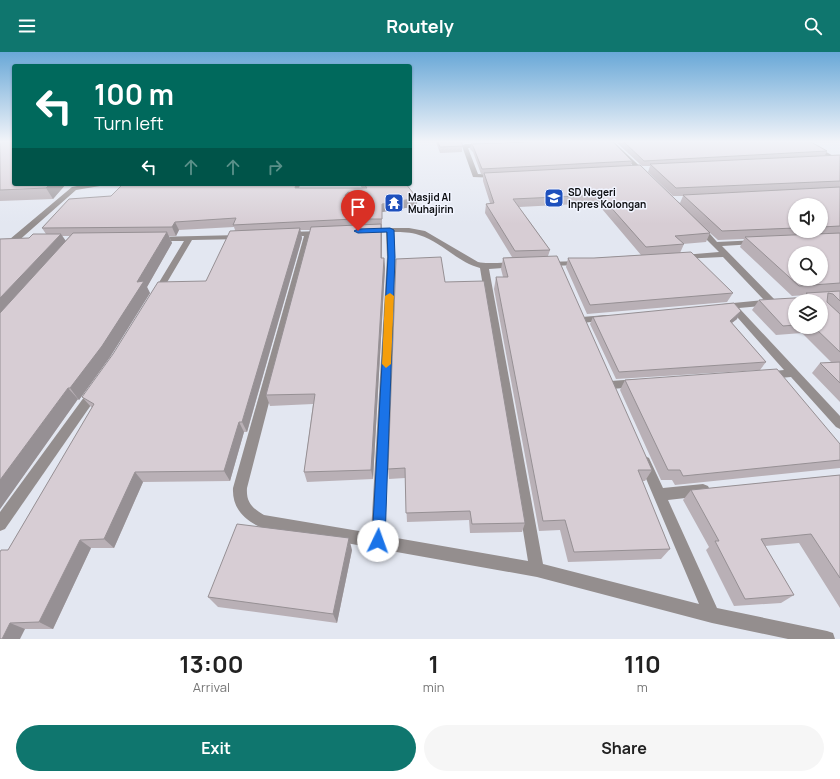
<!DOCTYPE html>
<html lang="en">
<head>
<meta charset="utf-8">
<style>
	:root { --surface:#fff; --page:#f6f6f6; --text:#222; --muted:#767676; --accent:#0f766e }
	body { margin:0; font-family:Manrope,sans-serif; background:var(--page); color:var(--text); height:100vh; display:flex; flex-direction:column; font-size:15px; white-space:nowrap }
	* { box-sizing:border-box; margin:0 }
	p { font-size:13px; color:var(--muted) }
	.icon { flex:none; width:22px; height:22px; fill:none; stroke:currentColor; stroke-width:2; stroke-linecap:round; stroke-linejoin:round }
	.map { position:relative; height:587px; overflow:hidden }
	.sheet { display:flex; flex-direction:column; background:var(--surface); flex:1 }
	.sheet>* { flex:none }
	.hud { position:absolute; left:12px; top:12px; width:400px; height:122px; border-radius:4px; box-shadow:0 1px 3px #0004; background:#00695c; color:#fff; overflow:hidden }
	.fabs { position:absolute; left:788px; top:146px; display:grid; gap:8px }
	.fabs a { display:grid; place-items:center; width:40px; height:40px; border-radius:50%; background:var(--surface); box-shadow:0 1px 3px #0004; font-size:20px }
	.pin { position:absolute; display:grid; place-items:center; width:34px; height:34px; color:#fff; margin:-41px -17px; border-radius:50% 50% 50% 0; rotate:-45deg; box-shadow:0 0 4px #0007 }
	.pin .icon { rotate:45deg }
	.me { position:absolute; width:44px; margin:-22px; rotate:3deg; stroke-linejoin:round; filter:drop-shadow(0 0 3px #0008) }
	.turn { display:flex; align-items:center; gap:14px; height:84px; padding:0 16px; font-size:18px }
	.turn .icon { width:52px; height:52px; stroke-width:2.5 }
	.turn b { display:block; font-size:28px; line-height:34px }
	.lanes { display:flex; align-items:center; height:38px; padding:0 16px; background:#0003; justify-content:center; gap:20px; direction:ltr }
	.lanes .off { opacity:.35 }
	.eta { display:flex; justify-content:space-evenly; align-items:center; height:68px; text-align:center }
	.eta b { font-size:24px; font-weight:700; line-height:28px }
	.cta { display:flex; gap:8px; margin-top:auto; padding:8px 16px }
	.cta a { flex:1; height:46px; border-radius:24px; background:var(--accent); color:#fff; font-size:16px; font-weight:700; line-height:46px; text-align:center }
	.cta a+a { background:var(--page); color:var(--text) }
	header { display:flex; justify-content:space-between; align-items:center; height:52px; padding:0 16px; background:var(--accent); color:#fff; font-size:18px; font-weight:700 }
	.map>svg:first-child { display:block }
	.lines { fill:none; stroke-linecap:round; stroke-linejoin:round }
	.street { fill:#948e8e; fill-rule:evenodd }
	.wall { fill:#b9b0b6; fill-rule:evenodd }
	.shaded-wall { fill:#969094 }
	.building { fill:#d7cdd4; stroke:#969094; fill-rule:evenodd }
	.route { fill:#1a73e8; stroke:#114b97 }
	.slow { fill:#f59e0b }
	.labels { text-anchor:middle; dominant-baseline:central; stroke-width:3; stroke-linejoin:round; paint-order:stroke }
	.far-poi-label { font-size:10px; font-weight:bold; fill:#0a0c0f; stroke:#f1f4ff; text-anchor:start }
</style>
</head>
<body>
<header><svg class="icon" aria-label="menu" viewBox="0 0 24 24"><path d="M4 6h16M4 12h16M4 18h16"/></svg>Routely<svg class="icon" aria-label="search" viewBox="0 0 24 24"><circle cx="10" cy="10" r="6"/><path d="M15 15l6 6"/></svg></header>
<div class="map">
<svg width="840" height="587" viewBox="0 0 840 587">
	<rect width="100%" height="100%" fill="#e3e7f1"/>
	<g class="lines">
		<g class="street">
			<path d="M 608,90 L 614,90 L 648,122 L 648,124 L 644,124 Z"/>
			<path d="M 801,90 L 808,90 L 839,107 L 834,108 Z"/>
			<path d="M 465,92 L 485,92 L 485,94 L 483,95 L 468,96 L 478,122 L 496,123 L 499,125 L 498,126 L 473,125 L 462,94 Z"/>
			<path d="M 87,132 L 103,132 L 100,134 L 76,138 L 16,191 L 10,191 L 10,187 L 72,135 Z"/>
			<path d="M 350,149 L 353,151 L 366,179 L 365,181 L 362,181 L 358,179 L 347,151 Z"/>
			<path d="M 697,174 L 703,174 L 717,190 L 758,188 L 759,190 L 755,192 L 722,194 L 777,250 L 772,253 L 739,256 L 840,364 L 840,377 L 836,375 L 791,325 L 768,327 L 764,326 L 763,323 L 764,320 L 784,318 L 730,257 L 723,258 L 718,255 L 723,252 L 764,248 L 723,205 L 680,207 L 679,205 L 683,203 L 719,200 L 697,178 Z"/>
			<path d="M 389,176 L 409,176 L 425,179 L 478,210 C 489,213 512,208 519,213 L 515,215 L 489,217 L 543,512 L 699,552 L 639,410 L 641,406 L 645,404 L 649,406 L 663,436 L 703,432 L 708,434 L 710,438 L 708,442 L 703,444 L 668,448 L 717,556 L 827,579 L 833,581 L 835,587 L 788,587 L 712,571 L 537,525 L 262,476 C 244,468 232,456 233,436 L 304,184 L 288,184 L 284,182 L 288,180 L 322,179 L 326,181 L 325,183 L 312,184 L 247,436 C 246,450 252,456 264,463 L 371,481 L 387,205 L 386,180 L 370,181 L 366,179 L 370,177 ZM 394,180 C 402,180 411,180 419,183 C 442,190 457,210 480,216 L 528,509 L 385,484 L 395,205 Z"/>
			<path d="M 240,183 L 244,185 L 243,187 L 192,188 L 159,244 L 153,244 L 152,242 L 184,189 L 155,189 L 155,185 Z"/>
			<path d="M 579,209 L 583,211 L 582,213 L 547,214 L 543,212 L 547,210 Z"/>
			<path d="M 606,263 L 609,264 L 611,266 L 609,268 L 582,271 L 577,268 L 582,265 Z"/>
			<path d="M 637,327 L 641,328 L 642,331 L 641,334 L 637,335 L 611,337 L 607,336 L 606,333 L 607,330 L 611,329 Z"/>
			<path d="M 94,336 L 98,337 L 100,340 L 98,343 L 5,477 L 0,479 L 0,460 L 90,337 Z"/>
		</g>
	</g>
	<g class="wall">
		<path d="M 0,90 L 14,132 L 66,132 L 53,147 L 0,149 Z"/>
		<path d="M 436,90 L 491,90 L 465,90 L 462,92 L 462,100 L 440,101 Z"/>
		<path d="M 616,90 L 811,90 L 827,99 L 825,103 L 840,103 L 840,350 L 812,321 L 820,311 L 831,310 L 802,281 L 776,283 L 752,258 L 759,248 L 802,246 L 805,243 L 792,244 L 740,195 L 744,187 L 718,188 L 710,181 L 706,190 L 683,192 L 684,192 L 680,201 L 733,241 L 727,250 L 587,262 L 566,215 L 568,206 L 594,206 L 641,203 L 597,151 L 519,155 L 550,198 L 548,204 L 652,418 L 645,429 L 642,429 L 670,497 L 661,507 L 568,510 L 560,478 L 539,479 L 494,237 L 496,225 L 503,225 L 501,217 L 503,206 L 512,205 L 485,161 L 486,152 L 490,151 L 483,129 L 483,122 L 481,122 L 473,100 L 470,97 L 471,92 L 632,109 L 631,114 L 680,151 L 683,144 L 673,144 L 648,120 L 650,114 L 642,114 ZM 795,153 L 821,153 L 821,179 L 795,179 ZM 795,249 L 821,275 L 795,275 Z"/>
		<path d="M 123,132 L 300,132 L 299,136 L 362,136 L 359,132 L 406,132 L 417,146 L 417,154 L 382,160 L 382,206 L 384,206 L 385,216 L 373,427 L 307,430 L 304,420 L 313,352 L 270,354 L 266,343 L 311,178 L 300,178 L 302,186 L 247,380 L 244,380 L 230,429 L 143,430 L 114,496 L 91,496 L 53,577 L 25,577 L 0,587 L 8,498 L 92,356 L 82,345 L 206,229 L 235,178 L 234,175 L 179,178 L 176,184 L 169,184 L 172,191 L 147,235 L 150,241 L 110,305 L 79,348 L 78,347 L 0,457 L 0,187 L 29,186 L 46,182 L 42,176 L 111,144 ZM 349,148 L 354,150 L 365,173 L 355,173 L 354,167 L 347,150 ZM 62,184 L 70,184 L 65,189 Z"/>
		<path d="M 445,230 L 525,471 L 522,480 L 470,481 L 469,468 L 407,470 L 405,426 L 389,427 L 388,417 Z"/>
		<path d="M 593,265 L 737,267 L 732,271 L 766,310 L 760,318 L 616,327 L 590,272 Z"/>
		<path d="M 625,328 L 840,392 L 840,416 L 675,433 L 672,428 L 661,428 L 620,338 Z"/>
		<path d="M 840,423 L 840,556 L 799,491 L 765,494 L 794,543 L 781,551 L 734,554 L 706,498 L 709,495 L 683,448 L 691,438 Z"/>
		<path d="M 352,498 L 337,571 L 218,555 L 208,545 Z"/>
	</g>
	<g class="shaded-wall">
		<path d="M 50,132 L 66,132 L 53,147 L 46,136 Z"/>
		<path d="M 296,132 L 300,132 L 297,144 L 295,136 Z"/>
		<path d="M 348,140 L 349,148 L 346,152 L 345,143 Z"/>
		<path d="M 417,146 L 417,154 L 382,160 L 382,175 L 382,152 Z"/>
		<path d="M 175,170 L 179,178 L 176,184 L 172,175 Z"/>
		<path d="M 381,172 L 382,182 L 381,217 Z"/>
		<path d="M 300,176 L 302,186 L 247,380 L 242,370 Z"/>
		<path d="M 167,180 L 172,191 L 147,235 L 150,241 L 110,305 L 79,348 L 70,336 L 137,230 Z"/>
		<path d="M 61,182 L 68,192 L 0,268 L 0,246 Z"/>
		<path d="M 384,206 L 385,216 L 373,427 L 371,418 Z"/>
		<path d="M 741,259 L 737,267 L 725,276 L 730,269 Z"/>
		<path d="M 68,336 L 78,347 L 0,457 L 0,428 Z"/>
		<path d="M 239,370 L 244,380 L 230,429 L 224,419 Z"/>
		<path d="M 135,420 L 143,430 L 114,496 L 104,487 Z"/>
		<path d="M 349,486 L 352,498 L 337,571 L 333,562 Z"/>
		<path d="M 80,488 L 91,496 L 53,577 L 39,570 Z"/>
		<path d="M 10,571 L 25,577 L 20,587 L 2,587 Z"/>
	</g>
	<g class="building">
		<path d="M 0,90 L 14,90 L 14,132 L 50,132 L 46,136 L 0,138 Z"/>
		<path d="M 438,90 L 461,90 L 463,94 L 440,95 Z"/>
		<path d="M 531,90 L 613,90 L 632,109 L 482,117 L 473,94 L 471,92 Z"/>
		<path d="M 624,90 L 811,90 L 827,99 L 644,109 Z"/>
		<path d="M 840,103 L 840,129 L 676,136 L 650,112 Z"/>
		<path d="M 640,113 L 710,181 L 675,184 L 684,192 L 646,195 L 600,143 L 513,147 L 550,198 L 515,199 L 486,152 L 494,151 L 484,121 Z"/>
		<path d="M 123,132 L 296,132 L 295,136 L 367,136 L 364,132 L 406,132 L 417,146 L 382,152 L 382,167 L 365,167 L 353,142 L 348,140 L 345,143 L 354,167 L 233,173 L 236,166 L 175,170 L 172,175 L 42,176 L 69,147 L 111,144 Z"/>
		<path d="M 840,135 L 840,174 L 821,175 L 821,153 L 795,153 L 795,176 L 722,179 L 683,143 Z"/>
		<path d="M 381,172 L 381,206 L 384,206 L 371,418 L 304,420 L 315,342 L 266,343 L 311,175 Z"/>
		<path d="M 300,176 L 242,370 L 239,370 L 224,419 L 135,420 L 104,487 L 80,488 L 39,570 L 10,571 L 2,587 L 0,587 L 0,500 L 1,498 L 8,498 L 94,352 L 82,345 L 113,302 L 158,230 L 206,229 L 230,179 Z"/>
		<path d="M 167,180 L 137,230 L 144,229 L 102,294 L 70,336 L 68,336 L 0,428 L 0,261 L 73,181 Z"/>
		<path d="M 840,181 L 840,231 L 799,234 L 745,185 ZM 795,201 L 821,201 L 821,227 L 795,227 Z"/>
		<path d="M 33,182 L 61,182 L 0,246 L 0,187 L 29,186 Z"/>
		<path d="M 691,200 L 733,241 L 590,253 L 568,206 L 594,206 Z"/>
		<path d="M 557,204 L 652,418 L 638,418 L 670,497 L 574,500 L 565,468 L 543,469 L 496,225 L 508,225 L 503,206 Z"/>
		<path d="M 441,205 L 445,230 L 484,229 L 525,471 L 472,472 L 470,459 L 406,461 L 405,416 L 388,417 L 396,207 Z"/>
		<path d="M 840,239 L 840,249 L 833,242 L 828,241 L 827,250 L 840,262 L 840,300 L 814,275 L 821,275 L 821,249 L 795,249 L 795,273 L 783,274 L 759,248 L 811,245 L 806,241 Z"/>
		<path d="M 734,251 L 741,259 L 730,269 L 766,310 L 619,320 L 593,265 Z"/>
		<path d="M 840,310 L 840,331 L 820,311 Z"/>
		<path d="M 777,317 L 840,392 L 840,408 L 683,424 L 680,418 L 668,418 L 625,328 Z"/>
		<path d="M 840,423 L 840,526 L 811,482 L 761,487 L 794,543 L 745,547 L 715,489 L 719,489 L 691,438 Z"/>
		<path d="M 237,472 L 349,486 L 333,562 L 208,545 Z"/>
	</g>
	<linearGradient id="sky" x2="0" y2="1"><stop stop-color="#69a8d7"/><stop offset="0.52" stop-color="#f2f4f9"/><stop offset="1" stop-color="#f2f4f9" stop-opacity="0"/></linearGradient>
	<rect width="840" height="172" fill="url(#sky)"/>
	<path class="route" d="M 390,176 L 394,178 L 395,205 L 385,489 L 383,494 L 378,496 L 374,494 L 372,489 L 388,205 L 387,180 L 358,181 L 354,179 L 358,177 Z"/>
	<path class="slow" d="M 390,241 L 394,244 L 391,312 L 386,316 L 382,312 L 385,244 Z"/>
	<defs>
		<symbol id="school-square" viewBox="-11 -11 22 22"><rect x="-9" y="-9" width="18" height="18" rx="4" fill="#1e50bd" stroke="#f1f4ff"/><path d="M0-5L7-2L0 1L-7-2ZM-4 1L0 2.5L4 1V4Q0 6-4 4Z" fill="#fff"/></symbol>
		<symbol id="temple-square" viewBox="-11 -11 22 22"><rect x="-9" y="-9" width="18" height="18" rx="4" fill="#1e50bd" stroke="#f1f4ff"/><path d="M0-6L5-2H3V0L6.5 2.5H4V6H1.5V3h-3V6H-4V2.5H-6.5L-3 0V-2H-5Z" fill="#fff"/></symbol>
	</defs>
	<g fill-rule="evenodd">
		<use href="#school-square" x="543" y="135" width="22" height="22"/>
		<use href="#temple-square" x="383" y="140" width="22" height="22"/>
	</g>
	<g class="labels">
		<g class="far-poi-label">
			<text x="568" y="140">SD Negeri<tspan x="568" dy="12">Inpres Kolongan</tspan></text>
			<text x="408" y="145">Masjid Al<tspan x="408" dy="12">Muhajirin</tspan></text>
		</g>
	</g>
</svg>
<div class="fabs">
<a><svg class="icon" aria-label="sound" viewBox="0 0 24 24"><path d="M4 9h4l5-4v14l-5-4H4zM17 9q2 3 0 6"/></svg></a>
<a><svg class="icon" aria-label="search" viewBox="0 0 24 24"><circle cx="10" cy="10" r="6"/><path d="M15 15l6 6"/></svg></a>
<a><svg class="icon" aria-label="layers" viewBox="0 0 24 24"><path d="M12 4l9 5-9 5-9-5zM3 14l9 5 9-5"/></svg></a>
</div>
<div class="pin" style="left:358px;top:179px;background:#d93025"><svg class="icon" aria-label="arrive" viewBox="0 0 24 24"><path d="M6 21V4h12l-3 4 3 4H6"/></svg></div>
<svg class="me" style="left:378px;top:489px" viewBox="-20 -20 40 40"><circle r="19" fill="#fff"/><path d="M0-13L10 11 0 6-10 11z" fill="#1a73e8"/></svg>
<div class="hud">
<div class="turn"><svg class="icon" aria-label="left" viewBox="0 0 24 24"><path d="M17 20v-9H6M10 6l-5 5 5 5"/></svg><div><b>100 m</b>Turn left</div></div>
<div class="lanes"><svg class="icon" aria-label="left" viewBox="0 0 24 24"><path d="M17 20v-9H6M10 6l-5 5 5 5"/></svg><svg class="icon off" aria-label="ahead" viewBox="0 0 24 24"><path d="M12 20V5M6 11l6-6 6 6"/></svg><svg class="icon off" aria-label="ahead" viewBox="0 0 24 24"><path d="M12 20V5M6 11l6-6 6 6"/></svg><svg class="icon off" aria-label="right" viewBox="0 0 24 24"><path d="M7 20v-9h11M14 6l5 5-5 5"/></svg></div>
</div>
</div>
<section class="sheet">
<div class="eta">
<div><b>13:00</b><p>Arrival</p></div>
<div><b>1</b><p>min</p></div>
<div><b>110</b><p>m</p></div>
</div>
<div class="cta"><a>Exit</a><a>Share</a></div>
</section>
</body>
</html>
